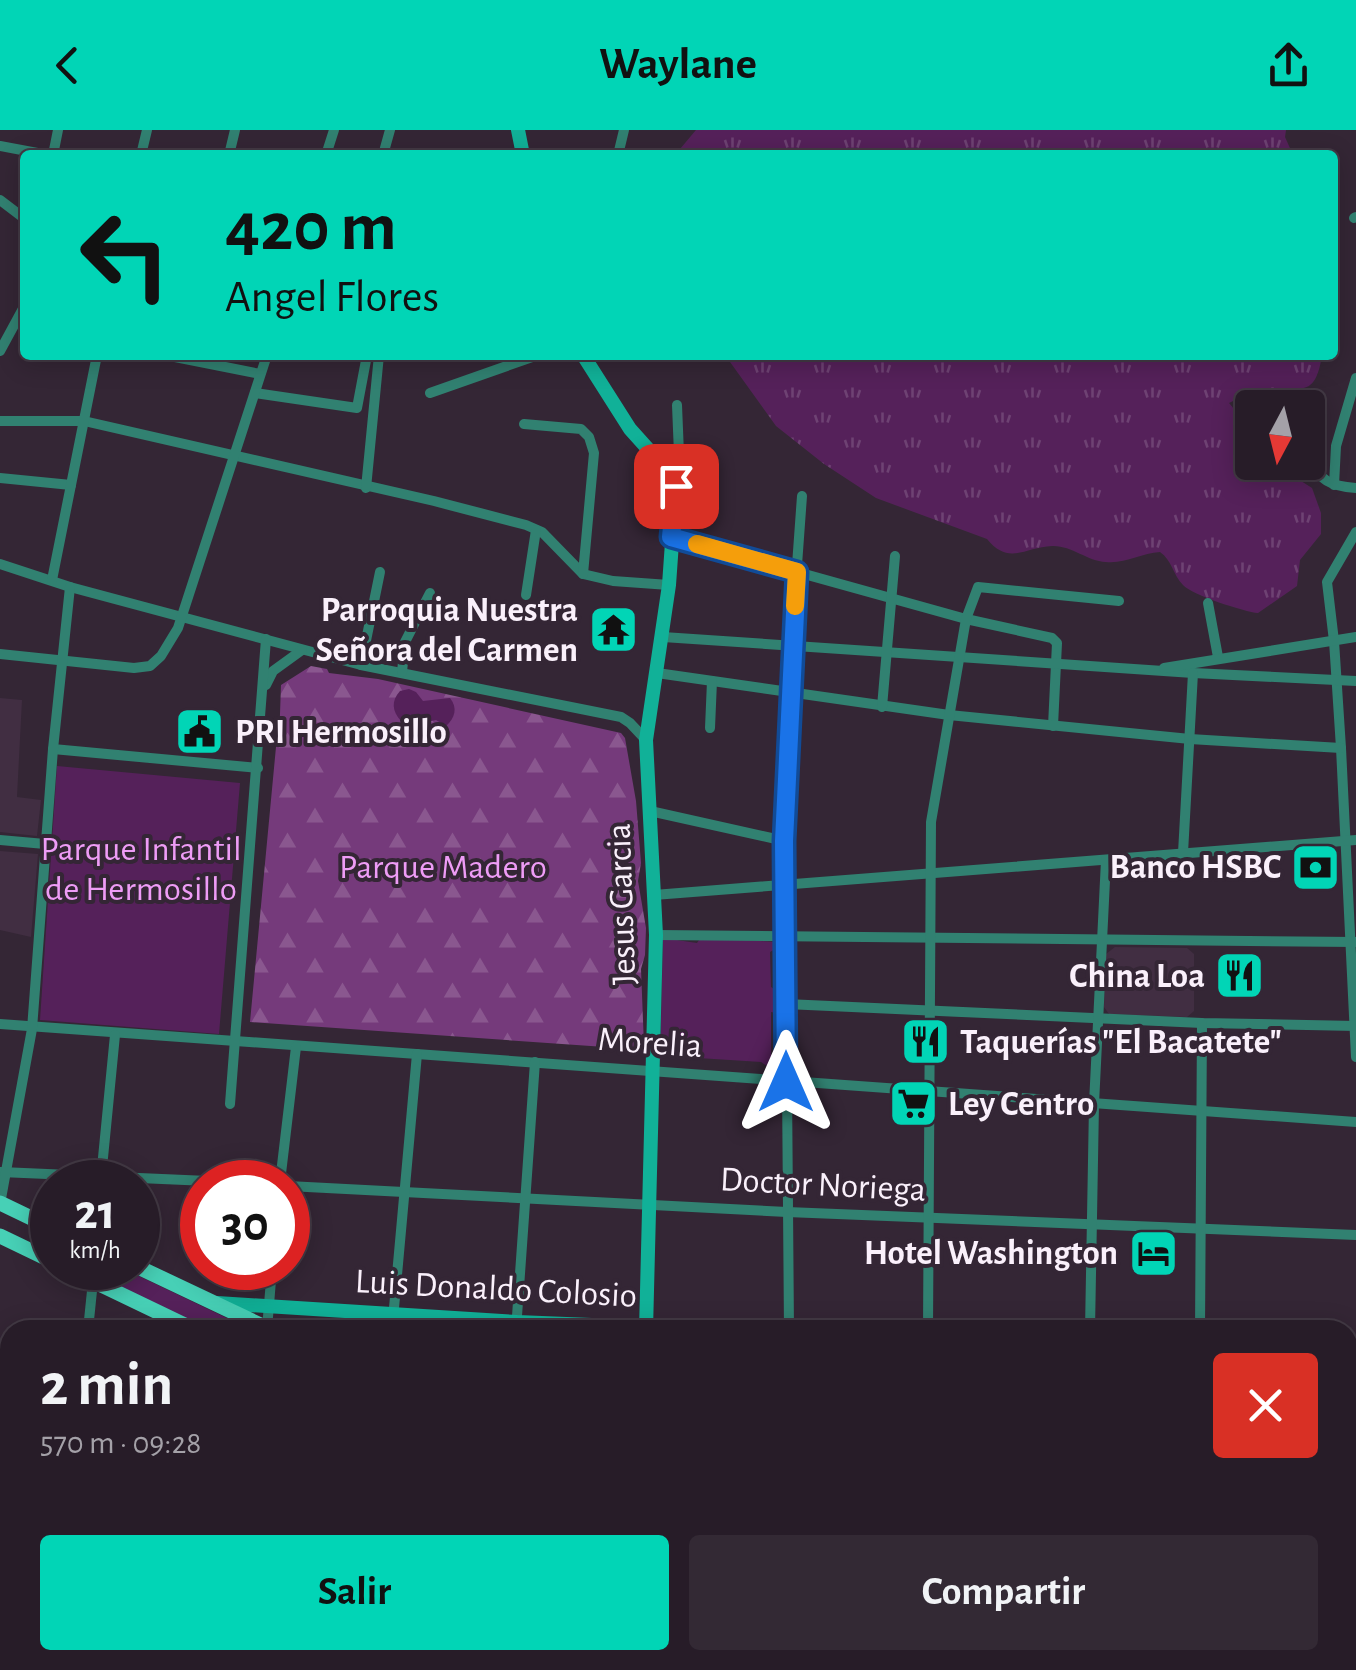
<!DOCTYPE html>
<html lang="es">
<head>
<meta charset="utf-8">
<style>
	:root { --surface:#271c28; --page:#332934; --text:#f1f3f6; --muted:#a4a1a8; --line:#433a45; --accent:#01d5b6 }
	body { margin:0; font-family:"Alegreya Sans",sans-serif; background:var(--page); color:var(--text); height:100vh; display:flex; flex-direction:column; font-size:38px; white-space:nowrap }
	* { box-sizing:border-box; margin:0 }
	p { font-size:32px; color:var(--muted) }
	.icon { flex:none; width:55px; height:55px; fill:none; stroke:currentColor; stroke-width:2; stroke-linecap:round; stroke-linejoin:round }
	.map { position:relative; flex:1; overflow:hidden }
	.details { position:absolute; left:0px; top:1190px; width:1358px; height:350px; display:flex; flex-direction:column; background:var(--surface); border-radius:30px 30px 0 0; box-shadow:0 5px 25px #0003,0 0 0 2px var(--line) }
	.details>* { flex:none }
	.banner { position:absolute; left:20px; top:20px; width:1318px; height:210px; border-radius:10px; box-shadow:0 5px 25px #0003,0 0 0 2px var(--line); background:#01d5b6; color:#111; overflow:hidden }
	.needle { width:65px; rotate:187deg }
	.controls { position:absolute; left:1235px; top:260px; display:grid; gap:20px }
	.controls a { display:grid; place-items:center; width:90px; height:90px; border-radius:10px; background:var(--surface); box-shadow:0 5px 25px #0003,0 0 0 2px var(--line); font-size:50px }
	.speed { position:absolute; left:30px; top:1030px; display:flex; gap:20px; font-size:50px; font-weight:700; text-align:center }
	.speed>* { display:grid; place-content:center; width:130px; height:130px; border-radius:50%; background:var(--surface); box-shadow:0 5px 25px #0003,0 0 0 2px var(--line); line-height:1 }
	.speed small { font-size:25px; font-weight:400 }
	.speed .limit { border:15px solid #d22; background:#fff; color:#111 }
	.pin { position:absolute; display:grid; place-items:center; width:85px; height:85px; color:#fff; margin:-42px; border-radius:20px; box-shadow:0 5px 15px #0006 }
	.me { position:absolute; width:110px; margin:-55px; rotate:0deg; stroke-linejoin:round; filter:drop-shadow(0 0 8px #0008) }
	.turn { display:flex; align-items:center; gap:35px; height:210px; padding:0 40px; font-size:45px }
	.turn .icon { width:130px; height:130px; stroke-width:2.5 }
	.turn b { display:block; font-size:70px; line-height:85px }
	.round { display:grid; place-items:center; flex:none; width:105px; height:105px; border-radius:10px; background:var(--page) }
	.headline { display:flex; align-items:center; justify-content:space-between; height:170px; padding:0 40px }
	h1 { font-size:60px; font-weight:700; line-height:75px }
	.cta { display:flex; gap:20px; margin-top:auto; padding:20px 40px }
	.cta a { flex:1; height:115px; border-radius:10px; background:var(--accent); color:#111; font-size:40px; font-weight:700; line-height:115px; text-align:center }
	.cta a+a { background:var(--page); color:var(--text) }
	header { display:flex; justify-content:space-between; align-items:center; height:130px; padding:0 40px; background:var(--accent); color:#111; font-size:45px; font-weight:700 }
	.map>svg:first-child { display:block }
	.built { fill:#412e42 }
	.grass { fill:url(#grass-tufts) }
	.forest { fill:url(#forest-firs) }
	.park { fill:#55215a }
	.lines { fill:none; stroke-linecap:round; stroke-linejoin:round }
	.street { stroke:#318171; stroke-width:10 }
	.secondary { stroke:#11b198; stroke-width:14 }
	.primary { stroke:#47d0b6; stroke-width:15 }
	.route-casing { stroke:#114b97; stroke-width:25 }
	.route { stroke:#1a73e8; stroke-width:18 }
	.slow { stroke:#f59e0b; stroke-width:18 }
	.labels { text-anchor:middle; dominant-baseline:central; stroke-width:8; stroke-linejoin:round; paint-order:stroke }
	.poi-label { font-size:35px; font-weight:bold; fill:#faf0fb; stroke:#342635; text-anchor:end }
	.park-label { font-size:35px; fill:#ee9cf6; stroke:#342635 }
	.street-label { font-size:35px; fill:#faf0fb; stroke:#342635 }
</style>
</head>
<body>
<header><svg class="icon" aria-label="back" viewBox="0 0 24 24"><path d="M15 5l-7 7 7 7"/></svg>Waylane<svg class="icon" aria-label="share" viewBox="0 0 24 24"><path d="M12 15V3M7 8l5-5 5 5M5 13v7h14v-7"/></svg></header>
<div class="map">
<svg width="1356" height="1540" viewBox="0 0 1356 1540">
	<defs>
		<pattern id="grass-tufts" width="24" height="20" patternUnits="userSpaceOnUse" patternTransform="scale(2.5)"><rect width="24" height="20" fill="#55215a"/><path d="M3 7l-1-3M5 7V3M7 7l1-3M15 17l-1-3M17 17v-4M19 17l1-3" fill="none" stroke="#6e4273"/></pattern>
		<pattern id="forest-firs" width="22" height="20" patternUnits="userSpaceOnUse" patternTransform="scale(2.5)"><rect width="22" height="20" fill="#753a7b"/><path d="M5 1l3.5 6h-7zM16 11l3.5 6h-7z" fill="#8a578f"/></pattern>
	</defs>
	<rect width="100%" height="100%" fill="#342635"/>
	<g class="built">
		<path d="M 0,568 L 22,570 L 17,667 L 41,670 L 37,706 L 0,702 Z"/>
		<path d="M 0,721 L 38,724 L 31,807 L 0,800 Z"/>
		<path d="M 1115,817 L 1187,818 L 1194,824 L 1194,881 L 1187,887 L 1109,884 L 1104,877 L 1106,824 Z"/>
	</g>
	<g class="grass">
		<path d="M 696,0 L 1286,0 L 1285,7 L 1293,25 L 675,25 Z"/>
		<path d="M 725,225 L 1322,225 C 1315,270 1301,256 1268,259 C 1255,260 1241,267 1229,273 L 1252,301 L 1252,332 L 1293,333 L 1301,351 L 1312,358 L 1321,383 L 1321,404 L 1300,430 L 1297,456 L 1258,483 C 1245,482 1192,465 1183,455 C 1173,445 1172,430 1160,422 C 1141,423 1125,434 1106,432 C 1087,431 1071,415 1052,416 C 1025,417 1009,436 987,409 L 876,368 L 824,334 L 776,296 Z"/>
	</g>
	<path class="forest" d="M 311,536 L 327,539 L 329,543 L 378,549 L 621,603 L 625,608 L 636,671 L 641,733 L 638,751 L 646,798 L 645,825 L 641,839 L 644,916 L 641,923 L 634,919 L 250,892 L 276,617 L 279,613 L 281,555 Z"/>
	<g class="park">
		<path d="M 409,559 L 416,562 L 423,571 L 450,568 C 458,578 455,588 446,596 L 436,590 L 416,594 L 411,590 L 401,591 C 392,581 391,571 400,561 Z"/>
		<path d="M 57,636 L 240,653 L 219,904 L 40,890 Z"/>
		<path d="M 701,807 L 775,812 L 775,819 L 770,822 L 771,857 L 776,860 L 776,883 L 771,882 L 771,924 L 775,930 L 775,941 L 761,932 L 667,926 L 660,929 L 663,808 L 697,813 Z"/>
		<path d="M 80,1138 L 122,1138 L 252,1200 L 209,1200 Z"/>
	</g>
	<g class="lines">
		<g class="street">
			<path d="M 0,16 L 48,25"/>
			<path d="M 53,25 L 58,0"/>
			<path d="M 141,25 L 147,0"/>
			<path d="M 229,25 L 235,0"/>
			<path d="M 326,25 L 334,0"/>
			<path d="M 383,25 L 390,0"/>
			<path d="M 618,25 L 624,0"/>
			<path d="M 0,70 L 25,89"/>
			<path d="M 1354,88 L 1356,87"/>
			<path d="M 0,221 L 25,175"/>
			<path d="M 165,225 L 260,244"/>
			<path d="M 255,263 L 357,278 L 367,225"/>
			<path d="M 430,263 L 538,225"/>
			<path d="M 0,291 L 84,291 L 434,371 L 526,395 L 542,402 L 583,444 L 613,451 L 669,455"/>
			<path d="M 524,294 L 581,299 L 589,307 L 594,323 L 583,444"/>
			<path d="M 1308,327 C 1320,351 1330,356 1356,358"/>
			<path d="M 0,348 L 71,355"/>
			<path d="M 674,348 L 679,324 L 677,275"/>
			<path d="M 1334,355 L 1336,316 L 1356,248"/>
			<path d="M 366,358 L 379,225"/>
			<path d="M 1356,402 L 1327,452 L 1334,511 L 1341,618 L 1356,927"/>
			<path d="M 671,407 L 966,489 L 1052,508 L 1057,513 L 1053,596"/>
			<path d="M 0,434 L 70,457 L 361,535 L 621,587 L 630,593 L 646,610"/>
			<path d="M 52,450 L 97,225"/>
			<path d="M 526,465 L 536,400"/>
			<path d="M 1208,473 L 1218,527"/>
			<path d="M 663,507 L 1193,543 L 1356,551"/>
			<path d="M 0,524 L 134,538 L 150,536 L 161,526 L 178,498 L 267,225"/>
			<path d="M 361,535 L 380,442"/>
			<path d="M 1164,538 L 1356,507"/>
			<path d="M 402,542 L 405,512 L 430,463"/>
			<path d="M 657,543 L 949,585 L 1190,609 L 1341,618"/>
			<path d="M 266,555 L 273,541 L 302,520"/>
			<path d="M 882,577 L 895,426"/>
			<path d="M 710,598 L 712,551"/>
			<path d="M 53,619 L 258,638"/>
			<path d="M 650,681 L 785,711"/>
			<path d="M 0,710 L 45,714"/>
			<path d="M 1183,723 L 1193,543"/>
			<path d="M 654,765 L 1356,710"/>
			<path d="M 656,805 L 1356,812"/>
			<path d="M 786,874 L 1202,893 L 1356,896"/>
			<path d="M 0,894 L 1356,992"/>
			<path d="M 230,974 L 266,509"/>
			<path d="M 1,1042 L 231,1052"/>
			<path d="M 101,1048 L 115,905"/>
			<path d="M 280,1052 L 296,917"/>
			<path d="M 288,1056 L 787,1082 L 1356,1105"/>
			<path d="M 0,1074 L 32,899 L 53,619 L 70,457"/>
			<path d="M 267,1199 L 272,1138"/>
			<path d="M 88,1200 L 93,1151"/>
			<path d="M 392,1200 L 417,924"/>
			<path d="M 516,1200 L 535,932"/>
			<path d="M 789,1200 L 785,711 L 791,518 L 802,366"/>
			<path d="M 928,1200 L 931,692 L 966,489 L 978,457 L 1119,471"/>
			<path d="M 1090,1200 L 1094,974 L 1106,730"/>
			<path d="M 1200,1200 L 1202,893"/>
			<path d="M 0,1295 L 10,1296"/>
			<path d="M 1348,1354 L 1356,1355"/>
			<path d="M 0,1408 L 10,1408"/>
			<path d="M 1348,1473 L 1356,1473"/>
			<path d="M 0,1513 L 10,1513"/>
			<path d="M 520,1530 L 777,1540"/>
			<path d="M 60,1540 L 62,1530"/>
			<path d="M 114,1540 L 115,1530"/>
			<path d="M 174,1540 L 175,1530"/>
			<path d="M 234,1540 L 235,1530"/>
			<path d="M 323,1540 L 323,1530"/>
			<path d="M 382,1540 L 382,1530"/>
			<path d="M 445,1540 L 446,1530"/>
			<path d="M 500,1540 L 500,1530"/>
			<path d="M 794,1540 L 794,1530"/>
			<path d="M 1079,1540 L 1080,1530"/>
			<path d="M 1193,1540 L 1194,1530"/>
		</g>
		<g class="secondary">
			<path d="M 518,0 L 523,25"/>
			<path d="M 583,225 L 630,299 L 674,348 L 676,356 L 669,455 L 646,610 L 656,805 L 646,1200"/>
			<path d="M 217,1173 L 517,1192 L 716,1200"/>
			<path d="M 1348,1226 L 1356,1227"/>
		</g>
		<g class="primary">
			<path d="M 0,1073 L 52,1098"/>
			<path d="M 0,1106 L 52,1131"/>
			<path d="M 138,1137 L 271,1200"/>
			<path d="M 66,1138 L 195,1200"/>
			<path d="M 916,1530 L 937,1540"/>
			<path d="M 953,1530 L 974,1540"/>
			<path d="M 636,1540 L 636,1530"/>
			<path d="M 713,1540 L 713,1530"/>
		</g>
	</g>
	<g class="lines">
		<defs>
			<path id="route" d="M 676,356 L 671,407 L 797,442 L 784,711 L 786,952"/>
		</defs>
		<use href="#route" class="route-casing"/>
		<use href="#route" class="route"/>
		<path class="slow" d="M 697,414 L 797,442 L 795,476"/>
	</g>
	<defs>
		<symbol id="temple-square" viewBox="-11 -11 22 22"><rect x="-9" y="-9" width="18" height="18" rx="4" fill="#01d5b6" stroke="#342635"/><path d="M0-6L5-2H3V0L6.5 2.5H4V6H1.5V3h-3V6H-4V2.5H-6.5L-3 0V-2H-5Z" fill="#111"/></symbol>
		<symbol id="civic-square" viewBox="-11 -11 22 22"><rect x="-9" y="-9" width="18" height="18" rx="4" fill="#01d5b6" stroke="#342635"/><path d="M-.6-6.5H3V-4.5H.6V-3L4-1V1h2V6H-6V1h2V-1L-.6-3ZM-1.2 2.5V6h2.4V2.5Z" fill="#111"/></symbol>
		<symbol id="bank-square" viewBox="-11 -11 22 22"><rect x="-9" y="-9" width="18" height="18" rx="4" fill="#01d5b6" stroke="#342635"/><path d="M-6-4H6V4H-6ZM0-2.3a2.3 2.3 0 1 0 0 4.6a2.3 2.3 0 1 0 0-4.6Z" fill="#111"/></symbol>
		<symbol id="restaurant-square" viewBox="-11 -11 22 22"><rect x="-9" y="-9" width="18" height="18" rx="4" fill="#01d5b6" stroke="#342635"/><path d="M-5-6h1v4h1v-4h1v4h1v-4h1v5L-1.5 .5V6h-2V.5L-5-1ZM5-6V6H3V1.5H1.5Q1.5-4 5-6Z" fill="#111"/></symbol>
		<symbol id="supermarket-square" viewBox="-11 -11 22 22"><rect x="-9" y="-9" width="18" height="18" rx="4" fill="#01d5b6" stroke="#342635"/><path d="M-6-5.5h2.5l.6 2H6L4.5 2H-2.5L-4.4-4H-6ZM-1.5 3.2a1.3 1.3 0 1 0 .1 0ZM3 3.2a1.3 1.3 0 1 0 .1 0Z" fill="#111"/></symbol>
		<symbol id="hotel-square" viewBox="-11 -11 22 22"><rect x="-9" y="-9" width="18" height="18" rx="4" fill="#01d5b6" stroke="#342635"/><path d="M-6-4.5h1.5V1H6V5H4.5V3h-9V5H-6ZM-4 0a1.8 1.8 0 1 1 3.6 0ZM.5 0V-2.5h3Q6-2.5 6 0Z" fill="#111"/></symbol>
	</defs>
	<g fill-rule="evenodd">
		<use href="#temple-square" x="586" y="472" width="55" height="55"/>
		<use href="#civic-square" x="172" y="574" width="55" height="55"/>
		<use href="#bank-square" x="1288" y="710" width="55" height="55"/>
		<use href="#restaurant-square" x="1212" y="818" width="55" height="55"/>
		<use href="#restaurant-square" x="898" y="884" width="55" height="55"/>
		<use href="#supermarket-square" x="886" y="946" width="55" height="55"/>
		<use href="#hotel-square" x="1126" y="1096" width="55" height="55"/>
	</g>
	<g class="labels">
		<g class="poi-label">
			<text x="578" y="480">Parroquia Nuestra<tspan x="578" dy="40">Señora del Carmen</tspan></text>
			<text x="235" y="602" text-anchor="start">PRI Hermosillo</text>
			<text x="1281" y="737">Banco HSBC</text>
			<text x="1205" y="846">China Loa</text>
			<text x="960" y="912" text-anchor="start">Taquerías "El Bacatete"</text>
			<text x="948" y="974" text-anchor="start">Ley Centro</text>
			<text x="1118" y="1123">Hotel Washington</text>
		</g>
		<g class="park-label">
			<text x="141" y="719">Parque Infantil<tspan x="141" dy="40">de Hermosillo</tspan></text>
			<text x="443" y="737">Parque Madero</text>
		</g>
		<g class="street-label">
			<text transform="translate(622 774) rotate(-92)">Jesus Garcia</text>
			<text transform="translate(650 913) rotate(4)">Morelia</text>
			<text transform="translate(823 1055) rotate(3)">Doctor Noriega</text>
			<text transform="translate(496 1159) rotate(3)">Luis Donaldo Colosio</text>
		</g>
	</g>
</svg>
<div class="controls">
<a><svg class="needle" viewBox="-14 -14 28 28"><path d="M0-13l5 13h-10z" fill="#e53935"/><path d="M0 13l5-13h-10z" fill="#a4a1a8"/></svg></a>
</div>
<div class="speed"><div>21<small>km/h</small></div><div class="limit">30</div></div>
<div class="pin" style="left:676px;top:356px;background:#d93025"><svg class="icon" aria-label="arrive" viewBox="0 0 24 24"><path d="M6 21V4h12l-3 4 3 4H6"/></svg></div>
<svg class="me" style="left:786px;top:952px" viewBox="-20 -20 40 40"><path d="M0-17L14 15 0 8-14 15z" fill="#1a73e8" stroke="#fff" stroke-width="4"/></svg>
<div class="banner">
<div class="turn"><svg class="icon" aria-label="left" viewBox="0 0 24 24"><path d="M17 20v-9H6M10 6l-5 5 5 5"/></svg><div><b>420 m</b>Angel Flores</div></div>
</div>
<section class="details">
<div class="headline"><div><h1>2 min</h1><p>570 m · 09:28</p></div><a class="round" style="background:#d93025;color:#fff"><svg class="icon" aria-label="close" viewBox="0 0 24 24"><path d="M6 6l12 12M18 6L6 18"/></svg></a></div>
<div class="cta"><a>Salir</a><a>Compartir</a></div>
</section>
</div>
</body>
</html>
